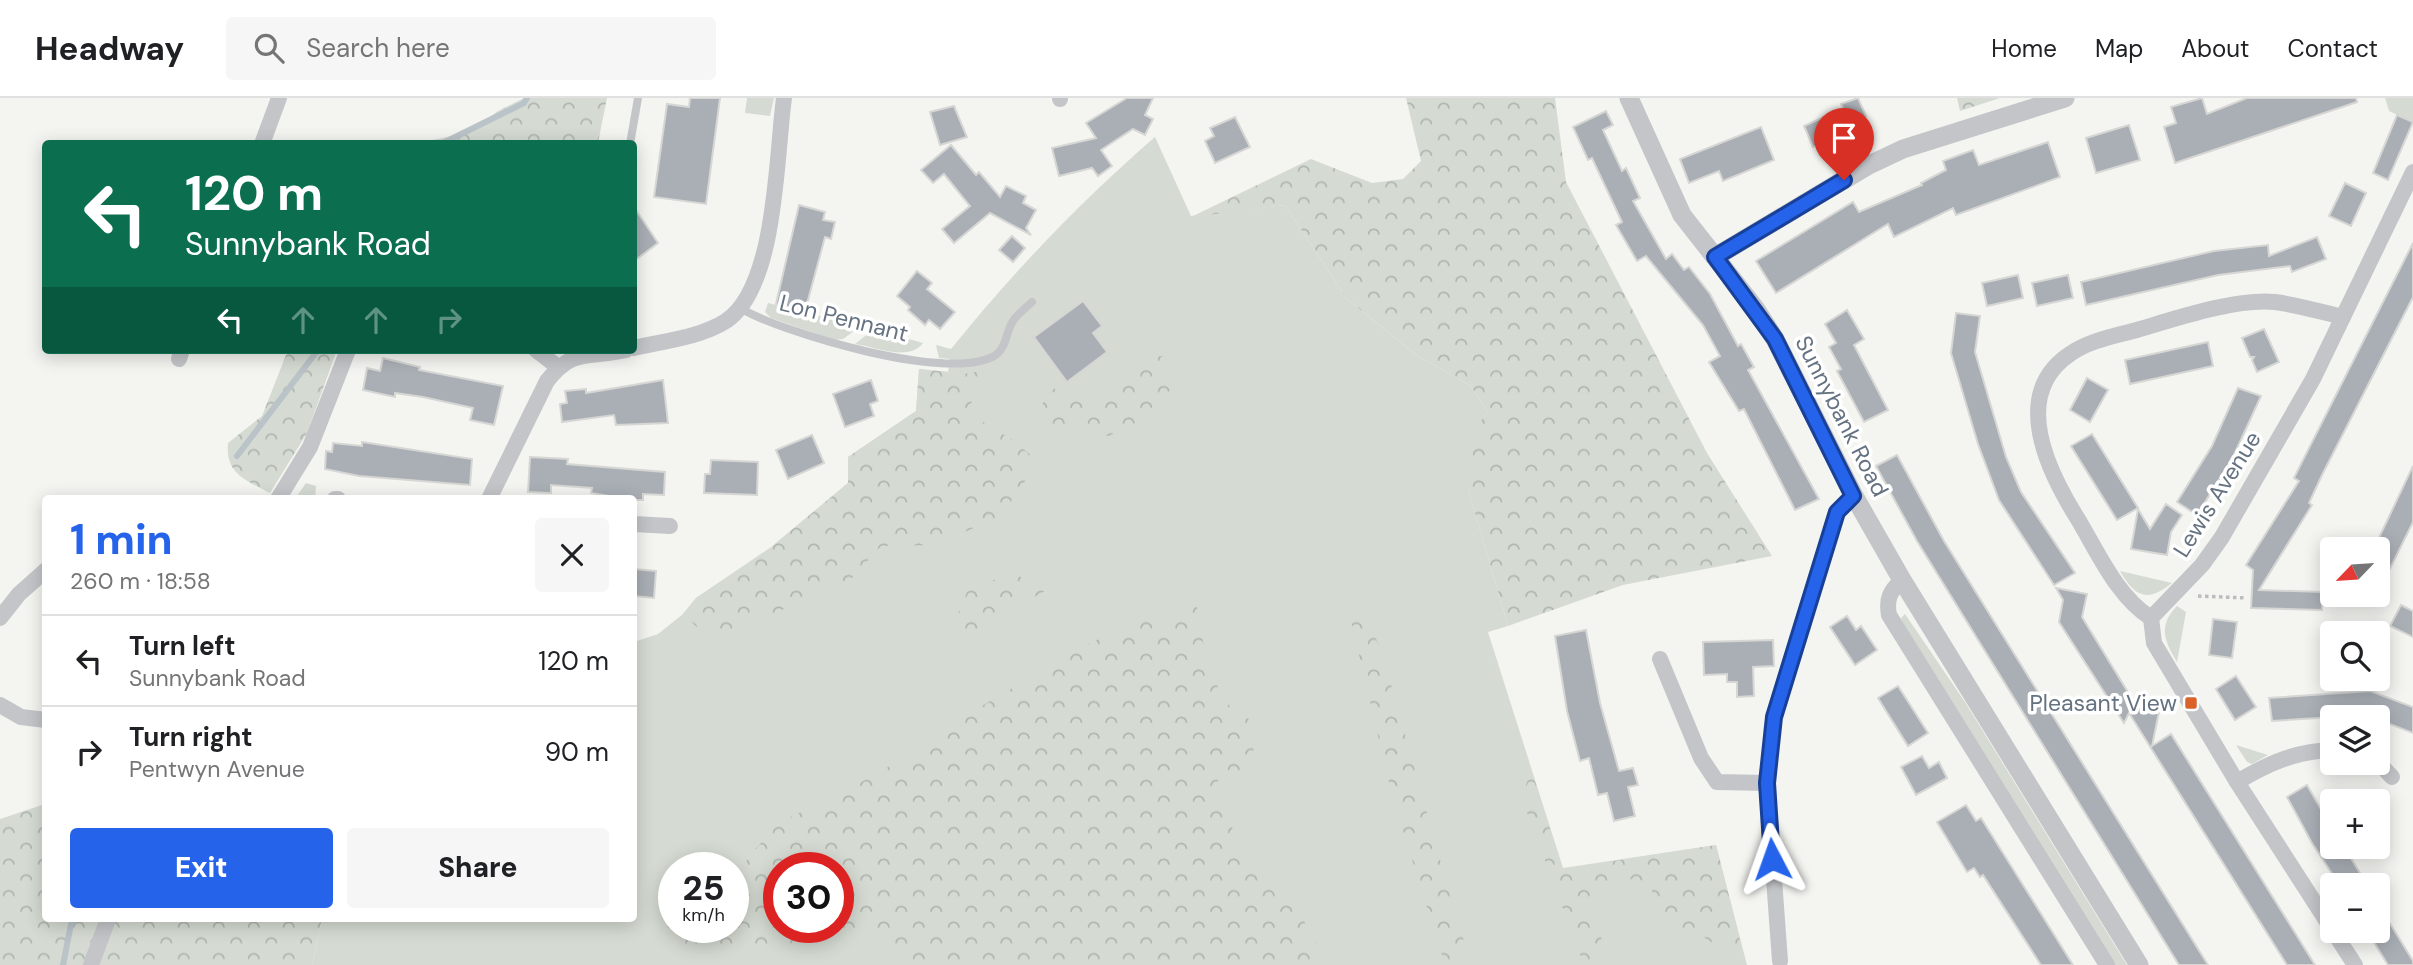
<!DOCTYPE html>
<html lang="en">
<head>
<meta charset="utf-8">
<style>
	:root { --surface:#fff; --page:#f6f6f6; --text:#202124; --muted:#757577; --line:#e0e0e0; --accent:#2563eb }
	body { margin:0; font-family:"DM Sans",sans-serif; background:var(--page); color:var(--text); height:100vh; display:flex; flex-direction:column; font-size:26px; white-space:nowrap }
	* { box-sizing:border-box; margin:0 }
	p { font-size:23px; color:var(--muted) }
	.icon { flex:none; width:38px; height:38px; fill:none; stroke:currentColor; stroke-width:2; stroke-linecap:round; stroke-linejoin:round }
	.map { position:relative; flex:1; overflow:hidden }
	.details { position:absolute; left:42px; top:397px; width:595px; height:427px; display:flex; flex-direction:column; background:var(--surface); border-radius:7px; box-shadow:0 4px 18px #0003 }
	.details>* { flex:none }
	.top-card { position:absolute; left:42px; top:42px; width:595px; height:214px; border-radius:7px; box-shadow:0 4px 18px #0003; background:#0b6e4f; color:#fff; overflow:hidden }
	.needle { width:46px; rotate:245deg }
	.fabs { position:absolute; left:2320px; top:439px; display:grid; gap:14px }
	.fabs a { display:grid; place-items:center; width:70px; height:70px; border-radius:7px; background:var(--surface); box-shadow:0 4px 18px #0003; font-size:35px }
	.speed { position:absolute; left:658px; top:754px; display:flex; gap:14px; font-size:35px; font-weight:700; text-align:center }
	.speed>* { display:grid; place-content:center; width:91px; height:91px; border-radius:50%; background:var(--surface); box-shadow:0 4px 18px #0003; line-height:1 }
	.speed small { font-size:18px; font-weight:400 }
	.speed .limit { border:10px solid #d22; background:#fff; color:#111 }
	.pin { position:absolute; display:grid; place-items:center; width:60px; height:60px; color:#fff; margin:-72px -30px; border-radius:50% 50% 50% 0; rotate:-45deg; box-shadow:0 0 7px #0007 }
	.pin .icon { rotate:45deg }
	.me { position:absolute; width:77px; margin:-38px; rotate:356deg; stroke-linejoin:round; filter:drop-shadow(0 0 5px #0008) }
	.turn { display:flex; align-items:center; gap:24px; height:147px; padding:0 28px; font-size:32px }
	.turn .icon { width:91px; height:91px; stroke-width:2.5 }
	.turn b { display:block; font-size:49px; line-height:60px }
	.lanes { display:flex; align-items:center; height:66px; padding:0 28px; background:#0003; justify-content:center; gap:35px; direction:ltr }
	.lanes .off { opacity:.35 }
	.round { display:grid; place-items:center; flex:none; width:74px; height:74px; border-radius:7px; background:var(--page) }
	.summary { display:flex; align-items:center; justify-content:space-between; height:119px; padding:0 28px }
	h1 { font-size:42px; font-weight:800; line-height:52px; color:var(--accent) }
	.action { display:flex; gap:14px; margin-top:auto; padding:14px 28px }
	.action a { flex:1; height:80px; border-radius:7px; background:var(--accent); color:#fff; font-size:28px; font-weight:800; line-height:80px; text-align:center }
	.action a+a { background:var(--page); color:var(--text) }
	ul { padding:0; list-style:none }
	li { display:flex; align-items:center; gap:21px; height:91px; padding:0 28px; border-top:2px solid var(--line) }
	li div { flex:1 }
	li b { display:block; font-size:26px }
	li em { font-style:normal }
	header { display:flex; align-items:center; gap:42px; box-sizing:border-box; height:98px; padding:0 35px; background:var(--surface); border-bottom:2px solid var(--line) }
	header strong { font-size:33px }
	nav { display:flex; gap:38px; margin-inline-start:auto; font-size:24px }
	.search { width:490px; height:63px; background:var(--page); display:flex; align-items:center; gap:18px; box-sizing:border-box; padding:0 24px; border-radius:7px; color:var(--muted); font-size:26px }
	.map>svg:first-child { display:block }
	.green { fill:#d5dbd2; fill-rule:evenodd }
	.forest { fill:url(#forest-crowns); fill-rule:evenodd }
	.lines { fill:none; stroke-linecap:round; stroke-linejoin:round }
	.stream { stroke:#bac3c8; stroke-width:6 }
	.building { fill:#a9afb5; stroke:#d6d6d4; stroke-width:2 }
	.path { stroke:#babcbe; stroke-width:3.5; stroke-dasharray:3.5 3.5; stroke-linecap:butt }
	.service { stroke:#c3c5c9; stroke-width:8 }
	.minor { stroke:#c3c5c9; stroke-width:16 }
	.tertiary { stroke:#c3c5c9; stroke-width:19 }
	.route-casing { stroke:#184099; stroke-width:18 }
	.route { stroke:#2563eb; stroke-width:12 }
	.poi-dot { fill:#da632c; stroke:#fff; stroke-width:2.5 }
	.labels { text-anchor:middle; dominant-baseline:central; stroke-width:7; stroke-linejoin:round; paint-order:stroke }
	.street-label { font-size:23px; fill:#657281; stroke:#fff }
	.poi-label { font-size:23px; fill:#657281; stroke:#fff; text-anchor:end }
</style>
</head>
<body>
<header>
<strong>Headway</strong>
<div class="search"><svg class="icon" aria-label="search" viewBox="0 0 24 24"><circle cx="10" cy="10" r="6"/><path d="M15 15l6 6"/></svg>Search here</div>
<nav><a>Home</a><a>Map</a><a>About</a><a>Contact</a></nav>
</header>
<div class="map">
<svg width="2413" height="867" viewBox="0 0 2413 867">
	<defs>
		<pattern id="forest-crowns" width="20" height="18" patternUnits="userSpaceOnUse" patternTransform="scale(1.75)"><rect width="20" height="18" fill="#d5dbd2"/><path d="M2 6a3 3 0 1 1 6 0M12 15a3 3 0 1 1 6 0" fill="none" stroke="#b0b6b0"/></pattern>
	</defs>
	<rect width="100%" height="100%" fill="#f4f5f1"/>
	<g class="green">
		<path d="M 747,0 L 774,0 L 770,18 L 745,15 Z"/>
		<path d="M 2385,0 L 2413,0 L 2413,24 L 2389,13 Z"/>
		<path d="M 1155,39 L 1191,118 L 1285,107 L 1346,200 L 1416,257 L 1471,288 L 1488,315 L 1468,391 L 1508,528 L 1488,534 L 1563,770 L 1716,747 L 1747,867 L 312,867 L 322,821 L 634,821 L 634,544 L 658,536 L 683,516 L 696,500 L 770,450 L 848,385 L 848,359 L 916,313 L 919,271 L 948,274 L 950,261 L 939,260 L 936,247 L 951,251 C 1012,175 1081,103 1155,39 ZM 674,770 L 733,770 L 733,830 L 674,830 ZM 779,770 L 838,770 L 838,830 L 779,830 Z"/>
		<path d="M 768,205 L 861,228 L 843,241 L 834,242 L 771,220 L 765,214 Z"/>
		<path d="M 873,232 L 880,233 L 923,245 C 909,264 876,249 855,246 Z"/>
		<path d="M 2120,473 L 2172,485 C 2147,505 2135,499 2120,473 Z"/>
		<path d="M 2177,508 L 2186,514 L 2177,564 C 2164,543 2158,527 2177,508 Z"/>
		<path d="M 1905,516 L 1965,604 L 2127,867 L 2114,867 L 2103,851 L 1903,525 L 1901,520 Z"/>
		<path d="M 2236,647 L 2268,657 L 2252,666 L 2247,664 Z"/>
	</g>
	<g class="forest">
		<path d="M 524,0 L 607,0 L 598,45 L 418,45 L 471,34 L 498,13 Z"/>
		<path d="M 1406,0 L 1555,0 L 1566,84 L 1707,355 L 1772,458 L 1623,487 L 1508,528 L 1468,391 L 1472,333 L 1488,315 L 1471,288 L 1416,257 L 1346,200 L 1285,107 L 1191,119 L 1311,61 L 1372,85 L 1403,81 L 1421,63 Z"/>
		<path d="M 1957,0 L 2000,0 L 1960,13 Z"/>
		<path d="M 288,252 L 337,252 L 307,335 L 270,395 C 246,382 225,376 228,345 L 262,318 Z"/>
		<path d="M 1145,256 L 1166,259 L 1173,289 L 1141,322 L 1109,338 L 1057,330 L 1038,313 L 1052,290 L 1074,299 L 1099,301 Z"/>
		<path d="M 1002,264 L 965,313 L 1016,344 L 1038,364 L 1001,418 L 935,447 L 881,448 L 851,481 L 726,537 L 700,532 L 683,516 L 696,500 L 770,450 L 848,385 L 848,359 L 916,313 L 919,271 L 970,276 Z"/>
		<path d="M 306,385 L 316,388 L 315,401 L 295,401 Z"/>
		<path d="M 1017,477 L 1045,493 L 969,537 L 949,537 L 970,487 Z"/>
		<path d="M 1352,506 L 1361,510 L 1381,551 L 1458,826 L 1473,867 L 1445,867 L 1392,697 L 1350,519 Z"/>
		<path d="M 1197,509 L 1205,555 L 1223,603 L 1249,621 L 1256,669 L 1216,677 L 1239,752 L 1303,821 L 1327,867 L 919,867 L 876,829 L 767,850 L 680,856 L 641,819 L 674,811 L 674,830 L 733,830 L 733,803 L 748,759 L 780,724 L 851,690 L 911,656 L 951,626 L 1086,547 L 1141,521 ZM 838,770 L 838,830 L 779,830 L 779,770 Z"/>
		<path d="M 1531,671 L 1563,771 L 1716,747 L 1746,866 L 1697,835 L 1675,835 L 1659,817 L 1650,786 L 1635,780 L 1604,790 L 1591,808 L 1610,867 L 1584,867 L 1522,701 Z"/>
		<path d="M 45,706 L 46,821 L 322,821 L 312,867 L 0,867 L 0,721 Z"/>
	</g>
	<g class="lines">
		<g class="stream">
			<path d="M 441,46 L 524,5 L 527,0"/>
			<path d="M 237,358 L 318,252"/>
			<path d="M 63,867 L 72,821"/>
		</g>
	</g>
	<g class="building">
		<path d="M 690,0 L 720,0 L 706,106 L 654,99 L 667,6 L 689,9 Z"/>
		<path d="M 1127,0 L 1153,0 L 1145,17 L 1153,21 L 1145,37 L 1133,31 L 1101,52 L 1112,68 L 1098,78 L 1092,70 L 1059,78 L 1052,50 L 1096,40 L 1086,25 Z"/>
		<path d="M 1858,0 L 1866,18 L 1842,28 L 1845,35 L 1813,49 L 1804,28 L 1843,10 L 1841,6 Z"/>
		<path d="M 2202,0 L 2207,16 L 2247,0 L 2356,0 L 2357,4 L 2175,65 L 2164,29 L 2176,25 L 2171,9 Z"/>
		<path d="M 954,8 L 967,39 L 940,47 L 930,14 Z"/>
		<path d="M 1606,13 L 1613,27 L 1603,32 L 1622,73 L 1626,70 L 1640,100 L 1633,103 L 1666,161 L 1672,156 L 1684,172 L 1689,169 L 1710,196 L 1738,248 L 1741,246 L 1754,269 L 1748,272 L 1819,401 L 1795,412 L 1744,311 L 1739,313 L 1709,264 L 1720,258 L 1703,227 L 1646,158 L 1637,163 L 1616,127 L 1622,124 L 1592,60 L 1588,62 L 1573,29 Z"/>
		<path d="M 2397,17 L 2413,24 L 2388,82 L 2373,75 Z"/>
		<path d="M 1235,19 L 1250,49 L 1215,65 L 1205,43 L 1214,38 L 1210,30 Z"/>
		<path d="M 2129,27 L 2140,62 L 2096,75 L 2086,40 Z"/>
		<path d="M 1761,29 L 1774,62 L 1723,83 L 1719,73 L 1689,85 L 1680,61 Z"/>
		<path d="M 2048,44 L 2060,79 L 1956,117 L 1953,110 L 1894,139 L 1888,126 L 1776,195 L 1756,163 L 1853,104 L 1859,114 L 1922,87 L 1921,85 L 1946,72 L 1943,63 L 1973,52 L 1979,67 Z"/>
		<path d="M 951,47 L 976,77 L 979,74 L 1000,99 L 1006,88 L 1026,98 L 1023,105 L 1036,112 L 1026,130 L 1031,137 L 990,115 L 954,145 L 942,131 L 970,108 L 944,76 L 933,85 L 921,72 Z"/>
		<path d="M 2345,85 L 2366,95 L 2351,128 L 2329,118 Z"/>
		<path d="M 799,107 L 825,114 L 823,122 L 835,124 L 831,141 L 825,139 L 805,213 L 776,206 Z"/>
		<path d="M 634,109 L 658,145 L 634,163 Z"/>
		<path d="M 1012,138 L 1025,150 L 1013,164 L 999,152 Z"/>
		<path d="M 2317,139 L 2326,161 L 2292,174 L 2290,168 L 2218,177 L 2086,207 L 2081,184 L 2214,153 L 2268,147 L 2269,158 Z"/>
		<path d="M 2413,145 L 2413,199 L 2323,375 L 2309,405 L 2312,407 L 2259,492 L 2323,494 L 2322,512 L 2251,510 L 2253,472 L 2246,467 L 2299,383 L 2294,380 L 2302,364 Z"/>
		<path d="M 917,173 L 932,185 L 927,191 L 955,214 L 940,231 L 929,222 L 925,227 L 908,212 L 910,209 L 897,198 Z"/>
		<path d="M 2018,177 L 2023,200 L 1987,208 L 1982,185 Z"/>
		<path d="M 2068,177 L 2073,200 L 2037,208 L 2032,185 Z"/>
		<path d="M 1083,203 L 1102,228 L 1093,235 L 1107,254 L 1067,284 L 1034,239 Z"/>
		<path d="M 1847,212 L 1864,241 L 1854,247 L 1888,312 L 1864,324 L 1837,273 L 1841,271 L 1829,249 L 1836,245 L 1825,226 Z"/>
		<path d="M 1956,215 L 1980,218 L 1975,254 L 2006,359 L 2021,394 L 2075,475 L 2054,487 L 1999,402 L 1978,346 L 1951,255 Z"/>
		<path d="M 2264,231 L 2279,264 L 2257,274 L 2252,262 L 2254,259 L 2250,259 L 2242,240 Z"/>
		<path d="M 2208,244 L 2213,268 L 2130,286 L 2125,262 Z"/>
		<path d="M 383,260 L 420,269 L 419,272 L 503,288 L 494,327 L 470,322 L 473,310 L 423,299 L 395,295 L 395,299 L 363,292 L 367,270 L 380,273 Z"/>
		<path d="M 2087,280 L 2108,292 L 2090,324 L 2070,312 Z"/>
		<path d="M 663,282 L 668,325 L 616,327 L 614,317 L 562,324 L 560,306 L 567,305 L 565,293 L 586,291 L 586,295 Z"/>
		<path d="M 871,282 L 878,303 L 870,306 L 874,318 L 845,329 L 833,296 Z"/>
		<path d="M 2238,290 L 2261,298 L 2233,359 L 2197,417 L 2177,404 L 2212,348 Z"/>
		<path d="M 2092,336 L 2138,410 L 2117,422 L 2071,348 Z"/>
		<path d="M 812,337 L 824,365 L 788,381 L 776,352 Z"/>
		<path d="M 362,344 L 472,361 L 470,387 L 359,378 L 325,371 L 326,353 L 332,354 L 333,345 L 362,348 Z"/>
		<path d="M 1897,357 L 1944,443 L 2208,867 L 2179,867 L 1917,443 L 1876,368 Z"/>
		<path d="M 530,359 L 568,361 L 567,366 L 665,374 L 664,397 L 643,396 L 643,402 L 634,402 L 591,395 L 592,390 L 551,387 L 551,395 L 528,394 Z"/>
		<path d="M 711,362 L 758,364 L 757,397 L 704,395 L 705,376 L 710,376 Z"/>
		<path d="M 2413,368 L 2413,424 L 2378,495 L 2378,442 Z"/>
		<path d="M 2166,406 L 2182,417 L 2171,434 L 2167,457 L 2131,451 L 2138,411 L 2150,431 Z"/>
		<path d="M 634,471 L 656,473 L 654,500 L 634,498 Z"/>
		<path d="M 2056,490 L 2087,496 L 2082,519 L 2134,604 L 2160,609 L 2152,648 L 2171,636 L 2315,867 L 2287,867 L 2129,615 L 2124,625 L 2059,524 L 2063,502 Z"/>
		<path d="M 2401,507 L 2413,513 L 2413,539 L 2390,528 Z"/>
		<path d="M 1847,518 L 1856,532 L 1861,528 L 1877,552 L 1855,567 L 1830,529 Z"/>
		<path d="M 2213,521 L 2237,524 L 2232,560 L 2209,557 Z"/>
		<path d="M 1586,532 L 1600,605 L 1619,673 L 1633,670 L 1638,687 L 1628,689 L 1635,718 L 1614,723 L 1607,695 L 1598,697 L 1589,660 L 1580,663 L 1567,613 L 1555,538 Z"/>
		<path d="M 1773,542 L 1774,568 L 1753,569 L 1754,598 L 1737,599 L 1737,584 L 1727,584 L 1727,576 L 1704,577 L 1703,544 Z"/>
		<path d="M 2236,578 L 2256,609 L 2235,622 L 2216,591 Z"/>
		<path d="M 1898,588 L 1928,635 L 1908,648 L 1878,600 Z"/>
		<path d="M 2370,593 L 2413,609 L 2413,635 L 2367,617 L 2272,623 L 2269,600 Z"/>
		<path d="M 1922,658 L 1929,670 L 1939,664 L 1947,680 L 1916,697 L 1901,669 Z"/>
		<path d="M 2307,687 L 2333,732 L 2333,749 L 2344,749 L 2368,788 L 2340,788 L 2312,745 L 2287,699 Z"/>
		<path d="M 1966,707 L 1976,723 L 1981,720 L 2073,867 L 2041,867 L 1983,777 L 1980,779 L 1974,770 L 1967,774 L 1937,724 Z"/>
		<path d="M 2378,806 L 2413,863 L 2413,867 L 2388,867 L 2367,833 L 2378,833 Z"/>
	</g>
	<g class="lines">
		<path class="path" d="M 2198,498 L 2247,500"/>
		<g class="service">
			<path d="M 630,46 L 638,0"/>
			<path d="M 740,210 C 782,235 956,287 997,256 C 1007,248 1006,233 1013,223 C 1017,216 1026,210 1032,204"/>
		</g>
		<g class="minor">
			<path d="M 1060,0 L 1060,1"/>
			<path d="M 262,46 L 279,0"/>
			<path d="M 634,250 C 663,243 699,240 726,223 C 777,189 776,57 784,0"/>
			<path d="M 536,252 L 558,269"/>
			<path d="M 179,261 L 182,252"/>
			<path d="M 278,401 L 310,349 L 348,252"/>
			<path d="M 335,401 L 338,401"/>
			<path d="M 489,401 L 547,283 C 574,249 587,261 626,252"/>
			<path d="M 634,426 L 670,428"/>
			<path d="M 1902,482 C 1890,493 1886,501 1889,517 L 2107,867"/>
			<path d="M 0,520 L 19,496 L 46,472"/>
			<path d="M 2151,520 C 2116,498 2097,452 2076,418 C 2048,373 2010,296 2070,256 C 2090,242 2116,238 2140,231 C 2177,220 2237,200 2275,204 C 2298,207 2321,214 2343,219"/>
			<path d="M 1660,561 L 1701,660 L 1717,684 L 1767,685"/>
			<path d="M 0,607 L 21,619 L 46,622"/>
			<path d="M 2378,664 L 2392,679"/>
			<path d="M 2237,684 C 2269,665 2296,653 2333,652"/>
			<path d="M 1780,863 L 1767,685 L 1774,619 L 1837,414 L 1854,398"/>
			<path d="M 91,867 L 108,821"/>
			<path d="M 2355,867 L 2237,684 L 2154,545 L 2151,520 L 2202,467 L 2222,439 L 2313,281 L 2413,74"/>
		</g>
		<g class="tertiary">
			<path d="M 1629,0 L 1682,117 L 1755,210 L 1775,241 L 1854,398 L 1902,482 L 2139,867"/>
			<path d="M 1715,159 L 1867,68 L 1903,51 L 2065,0"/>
		</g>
	</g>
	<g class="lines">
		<defs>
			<path id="route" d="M 1772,761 L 1767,685 L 1774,619 L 1837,414 L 1853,398 L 1775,241 L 1715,159 L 1844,82"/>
		</defs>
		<use href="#route" class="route-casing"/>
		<use href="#route" class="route"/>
	</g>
	<rect class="poi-dot" x="2184" y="598" width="14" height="14" rx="3.5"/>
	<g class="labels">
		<g class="street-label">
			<text transform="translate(844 220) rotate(14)">Lon Pennant</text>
			<text transform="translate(1842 318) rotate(63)">Sunnybank Road</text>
			<text transform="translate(2217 396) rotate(-58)">Lewis Avenue</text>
		</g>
		<g class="poi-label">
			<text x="2177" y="605">Pleasant View</text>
		</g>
	</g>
</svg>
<div class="fabs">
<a><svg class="needle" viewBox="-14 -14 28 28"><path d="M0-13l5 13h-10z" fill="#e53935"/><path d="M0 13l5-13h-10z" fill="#757577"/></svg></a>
<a><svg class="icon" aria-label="search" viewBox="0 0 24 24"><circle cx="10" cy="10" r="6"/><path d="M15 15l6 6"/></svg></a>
<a><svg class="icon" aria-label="layers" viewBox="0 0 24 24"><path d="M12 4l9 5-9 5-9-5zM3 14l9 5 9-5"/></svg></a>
<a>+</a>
<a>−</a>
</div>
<div class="speed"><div>25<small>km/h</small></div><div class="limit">30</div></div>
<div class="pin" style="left:1844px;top:82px;background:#d93025"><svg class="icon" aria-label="arrive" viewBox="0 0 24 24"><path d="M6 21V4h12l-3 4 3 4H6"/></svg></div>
<svg class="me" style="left:1772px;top:761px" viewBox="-20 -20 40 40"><path d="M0-17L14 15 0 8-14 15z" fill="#2563eb" stroke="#fff" stroke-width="4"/></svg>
<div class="top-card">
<div class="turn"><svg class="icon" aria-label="left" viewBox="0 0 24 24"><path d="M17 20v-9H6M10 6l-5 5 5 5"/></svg><div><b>120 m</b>Sunnybank Road</div></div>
<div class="lanes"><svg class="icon" aria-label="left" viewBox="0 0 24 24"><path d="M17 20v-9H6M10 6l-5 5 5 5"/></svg><svg class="icon off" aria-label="ahead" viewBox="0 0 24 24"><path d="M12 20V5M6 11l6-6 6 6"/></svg><svg class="icon off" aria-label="ahead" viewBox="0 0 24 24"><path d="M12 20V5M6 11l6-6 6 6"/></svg><svg class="icon off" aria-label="right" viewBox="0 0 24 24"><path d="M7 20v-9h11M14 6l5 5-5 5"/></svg></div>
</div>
<section class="details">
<div class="summary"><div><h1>1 min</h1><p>260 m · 18:58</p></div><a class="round"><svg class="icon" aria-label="close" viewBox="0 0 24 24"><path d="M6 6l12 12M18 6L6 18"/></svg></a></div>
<ul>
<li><svg class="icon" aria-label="left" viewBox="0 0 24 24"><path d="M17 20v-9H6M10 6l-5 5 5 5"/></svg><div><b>Turn left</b><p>Sunnybank Road</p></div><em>120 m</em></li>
<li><svg class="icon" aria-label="right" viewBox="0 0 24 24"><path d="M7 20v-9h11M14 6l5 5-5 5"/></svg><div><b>Turn right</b><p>Pentwyn Avenue</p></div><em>90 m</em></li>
</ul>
<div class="action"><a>Exit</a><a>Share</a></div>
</section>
</div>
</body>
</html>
